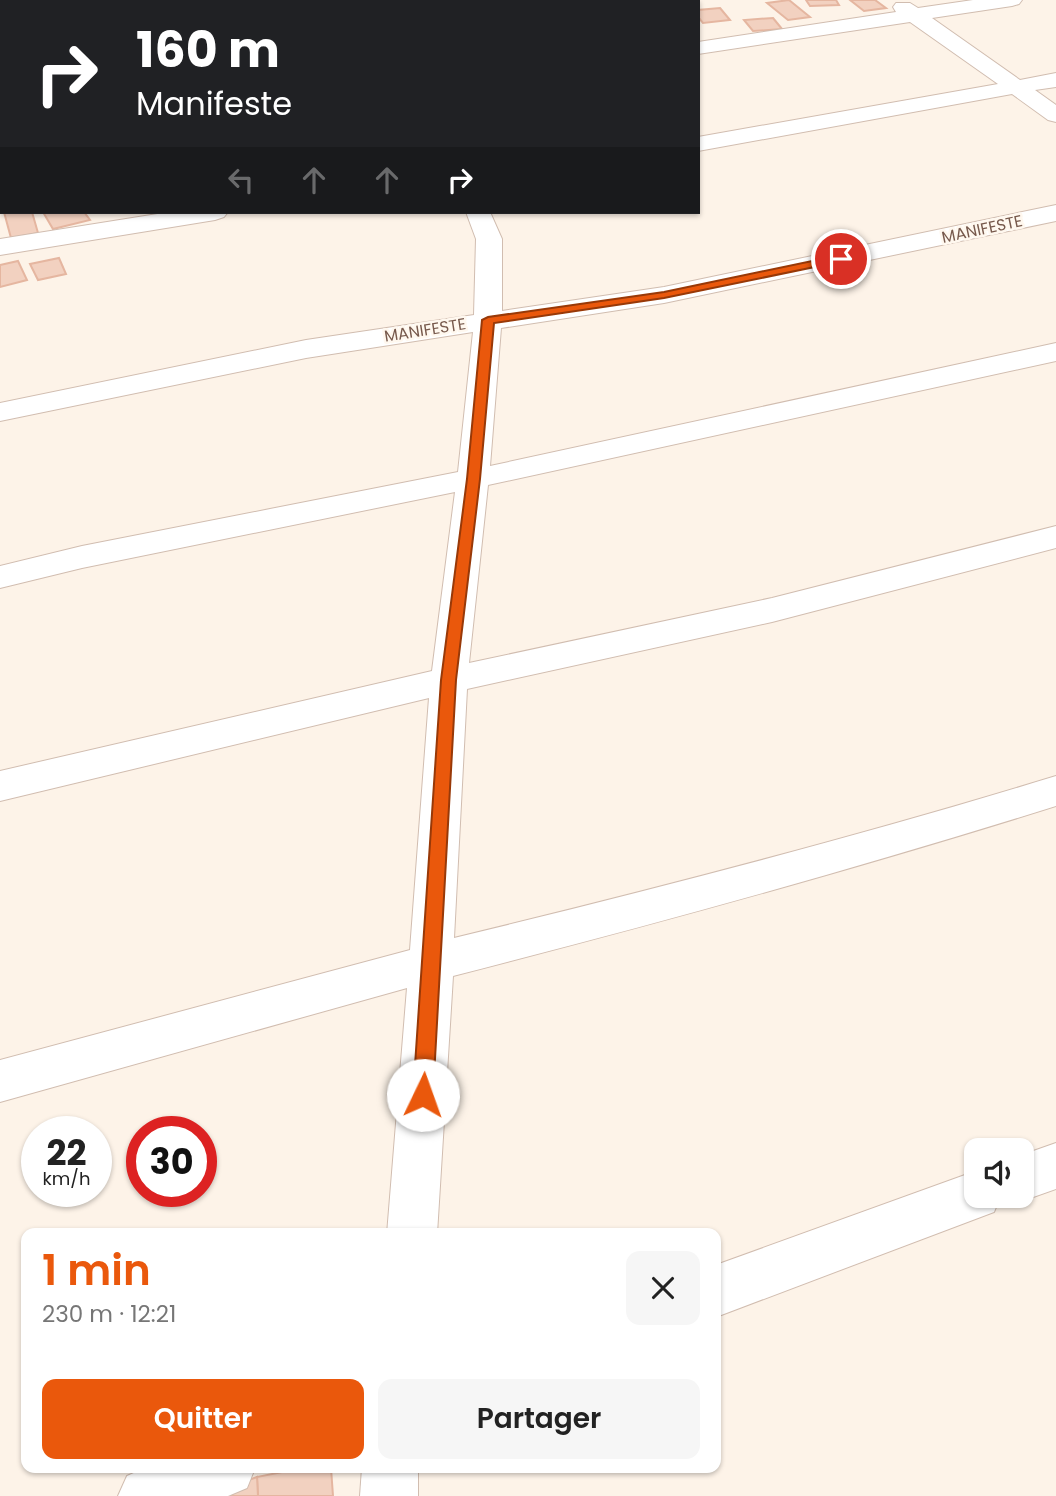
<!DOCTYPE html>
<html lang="fr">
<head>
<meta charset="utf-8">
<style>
	:root { --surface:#fff; --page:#f6f6f6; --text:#222; --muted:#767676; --accent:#ea580c }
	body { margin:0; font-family:Poppins,sans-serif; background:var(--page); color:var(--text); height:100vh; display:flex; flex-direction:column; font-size:26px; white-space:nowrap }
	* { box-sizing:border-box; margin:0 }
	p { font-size:23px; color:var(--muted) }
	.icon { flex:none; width:38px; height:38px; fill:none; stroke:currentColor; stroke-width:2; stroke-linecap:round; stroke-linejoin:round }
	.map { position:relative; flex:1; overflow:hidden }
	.side { position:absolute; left:21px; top:1228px; width:700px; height:245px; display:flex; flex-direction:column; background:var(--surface); border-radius:14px; box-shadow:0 2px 5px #0004 }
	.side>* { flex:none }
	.top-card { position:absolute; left:0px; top:0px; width:700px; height:214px; box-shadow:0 2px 5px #0004; background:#202124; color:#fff; overflow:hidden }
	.buttons { position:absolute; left:964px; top:1138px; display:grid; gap:14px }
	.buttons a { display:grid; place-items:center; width:70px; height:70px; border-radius:14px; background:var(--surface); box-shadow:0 2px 5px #0004; font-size:35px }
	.speed { position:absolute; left:21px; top:1116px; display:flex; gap:14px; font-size:35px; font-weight:700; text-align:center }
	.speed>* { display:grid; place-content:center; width:91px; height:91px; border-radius:50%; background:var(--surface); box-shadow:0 2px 5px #0004; line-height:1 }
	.speed small { font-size:18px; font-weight:400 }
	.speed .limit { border:10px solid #d22; background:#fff; color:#111 }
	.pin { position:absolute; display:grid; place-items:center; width:60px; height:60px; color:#fff; margin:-30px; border:4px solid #fff; border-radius:50%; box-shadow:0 2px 7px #0007 }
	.me { position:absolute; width:77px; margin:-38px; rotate:3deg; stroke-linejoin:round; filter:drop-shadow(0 0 5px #0008) }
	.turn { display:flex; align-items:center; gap:24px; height:147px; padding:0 21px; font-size:32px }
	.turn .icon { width:91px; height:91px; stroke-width:2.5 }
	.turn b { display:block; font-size:49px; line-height:60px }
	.lanes { display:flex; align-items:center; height:66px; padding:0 21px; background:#0003; justify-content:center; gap:35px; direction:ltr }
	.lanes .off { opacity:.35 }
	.round { display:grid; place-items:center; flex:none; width:74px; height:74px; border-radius:14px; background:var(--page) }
	.head { display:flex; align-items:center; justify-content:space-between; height:119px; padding:0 21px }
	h1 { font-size:42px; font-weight:600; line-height:52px; color:var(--accent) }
	.cta { display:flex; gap:14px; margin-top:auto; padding:14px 21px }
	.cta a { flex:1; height:80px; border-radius:14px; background:var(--accent); color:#fff; font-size:28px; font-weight:600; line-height:80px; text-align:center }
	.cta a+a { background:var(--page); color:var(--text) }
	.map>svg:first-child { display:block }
	.building { fill:#f2d1c0; stroke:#e5b6a0; stroke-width:2 }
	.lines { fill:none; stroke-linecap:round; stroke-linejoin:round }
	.minor-casing { stroke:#d1bdb0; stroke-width:2 }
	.minor { fill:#fff; fill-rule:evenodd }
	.route { fill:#ea580c; stroke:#983908; stroke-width:2 }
	.labels { text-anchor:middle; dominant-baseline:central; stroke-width:5; stroke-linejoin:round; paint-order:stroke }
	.far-street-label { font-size:16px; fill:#77594c; stroke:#fff8ef }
</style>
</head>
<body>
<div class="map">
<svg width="1056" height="1496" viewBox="0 0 1056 1496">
	<rect width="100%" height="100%" fill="#fdf3e8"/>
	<g class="building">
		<path d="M 789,0 L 810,17 L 788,20 L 767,3 Z"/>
		<path d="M 806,0 L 836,0 L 839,5 L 810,6 Z"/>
		<path d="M 850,0 L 875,0 L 886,8 L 864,11 Z"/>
		<path d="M 720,8 L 730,20 L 703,23 L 698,17 L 698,10 Z"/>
		<path d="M 773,18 L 782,29 L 753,31 L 744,20 Z"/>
		<path d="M 4,212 L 32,212 L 38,233 L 11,238 Z"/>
		<path d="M 43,212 L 84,212 L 90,220 L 53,229 Z"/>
		<path d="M 59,258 L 66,274 L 38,280 L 30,264 Z"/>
		<path d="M 18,261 L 27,280 L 0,287 L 0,265 Z"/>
		<path d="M 302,1468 L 331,1468 L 333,1496 L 258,1496 L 257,1477 Z"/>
		<path d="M 257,1477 L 258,1496 L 205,1496 Z"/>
	</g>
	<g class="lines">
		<defs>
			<g id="minor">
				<path d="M 318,0 L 339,0 L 340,2 L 319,2 Z"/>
				<path d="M 454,0 L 488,0 L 453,2 Z"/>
				<path d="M 973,0 L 1022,0 L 1019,4 L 1012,6 L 932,18 L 1020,80 L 1056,73 L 1056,87 L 1035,90 L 1056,105 L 1056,122 L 1048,120 L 1012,94 L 698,151 L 698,137 L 998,84 L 910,22 L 698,54 L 698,42 L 896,12 L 893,7 L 896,3 L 910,3 L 918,8 Z"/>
				<rect x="0" y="57" width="2" height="12"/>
				<rect x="0" y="140" width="2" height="14"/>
				<path d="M 1056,205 L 1056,221 L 664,303 L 501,328 L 490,466 L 1056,343 L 1056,361 L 488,485 L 469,663 L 772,598 L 1056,526 L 1056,548 L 772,622 L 467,689 L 454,938 C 657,889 857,837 1056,776 L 1056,806 C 856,869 655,924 453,976 L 437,1234 L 387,1234 L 407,988 L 0,1102 L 0,1060 L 410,950 L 429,698 L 0,801 L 0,771 L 432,671 L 455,492 L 82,568 L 0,588 L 0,566 L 82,546 L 458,472 L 473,332 L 306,358 L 0,421 L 0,403 L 306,340 L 474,315 L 476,239 L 466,212 L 490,212 L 502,239 L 502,311 L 664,287 Z"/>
				<path d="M 170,212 L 228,212 L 224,217 L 215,220 L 0,255 L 0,239 Z"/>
				<path d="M 1056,1143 L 1056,1189 L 1022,1201 L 1006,1195 L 1022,1195 L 1022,1155 Z"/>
				<path d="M 976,1171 L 976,1195 L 1001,1195 L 994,1212 L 716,1317 L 716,1265 Z"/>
				<path d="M 145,1468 L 255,1468 L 247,1488 L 228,1496 L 118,1496 L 127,1476 Z"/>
				<path d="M 362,1468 L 418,1468 L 418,1496 L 360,1496 Z"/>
			</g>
		</defs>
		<use href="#minor" class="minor-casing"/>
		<use href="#minor" class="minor"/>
	</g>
	<path class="route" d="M 841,255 L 844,256 L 844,261 L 664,298 L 494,323 L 480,479 L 456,680 L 433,1095 L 430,1101 L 423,1104 L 416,1101 L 413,1095 L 441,680 L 467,479 L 482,320 L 488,317 L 664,292 Z"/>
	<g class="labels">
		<g class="far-street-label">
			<text transform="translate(982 229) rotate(-12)">MANIFESTE</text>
			<text transform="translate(425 330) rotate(-9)">MANIFESTE</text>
		</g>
	</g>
</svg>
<div class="buttons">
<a><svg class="icon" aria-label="sound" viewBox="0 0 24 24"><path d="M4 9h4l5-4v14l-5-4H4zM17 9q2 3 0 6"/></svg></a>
</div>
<div class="speed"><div>22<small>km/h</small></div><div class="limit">30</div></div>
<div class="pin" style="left:841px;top:259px;background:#d93025"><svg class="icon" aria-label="arrive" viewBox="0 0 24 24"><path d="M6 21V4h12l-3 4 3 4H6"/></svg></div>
<svg class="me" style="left:423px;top:1095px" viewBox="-20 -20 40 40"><circle r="19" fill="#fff"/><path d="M0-13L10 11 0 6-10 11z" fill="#ea580c"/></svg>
<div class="top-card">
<div class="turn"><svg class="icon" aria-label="right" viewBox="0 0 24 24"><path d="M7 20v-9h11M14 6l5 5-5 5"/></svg><div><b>160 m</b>Manifeste</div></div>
<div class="lanes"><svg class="icon off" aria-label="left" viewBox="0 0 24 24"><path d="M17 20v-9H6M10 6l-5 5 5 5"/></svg><svg class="icon off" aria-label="ahead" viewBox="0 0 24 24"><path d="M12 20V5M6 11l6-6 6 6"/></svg><svg class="icon off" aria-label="ahead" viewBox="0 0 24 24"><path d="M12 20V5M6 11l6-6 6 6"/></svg><svg class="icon" aria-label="right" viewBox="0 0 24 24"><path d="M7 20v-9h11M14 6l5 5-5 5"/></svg></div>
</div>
<section class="side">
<div class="head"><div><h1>1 min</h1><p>230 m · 12:21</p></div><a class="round"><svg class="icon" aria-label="close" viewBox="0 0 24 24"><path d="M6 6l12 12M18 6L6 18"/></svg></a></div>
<div class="cta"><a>Quitter</a><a>Partager</a></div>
</section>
</div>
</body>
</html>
